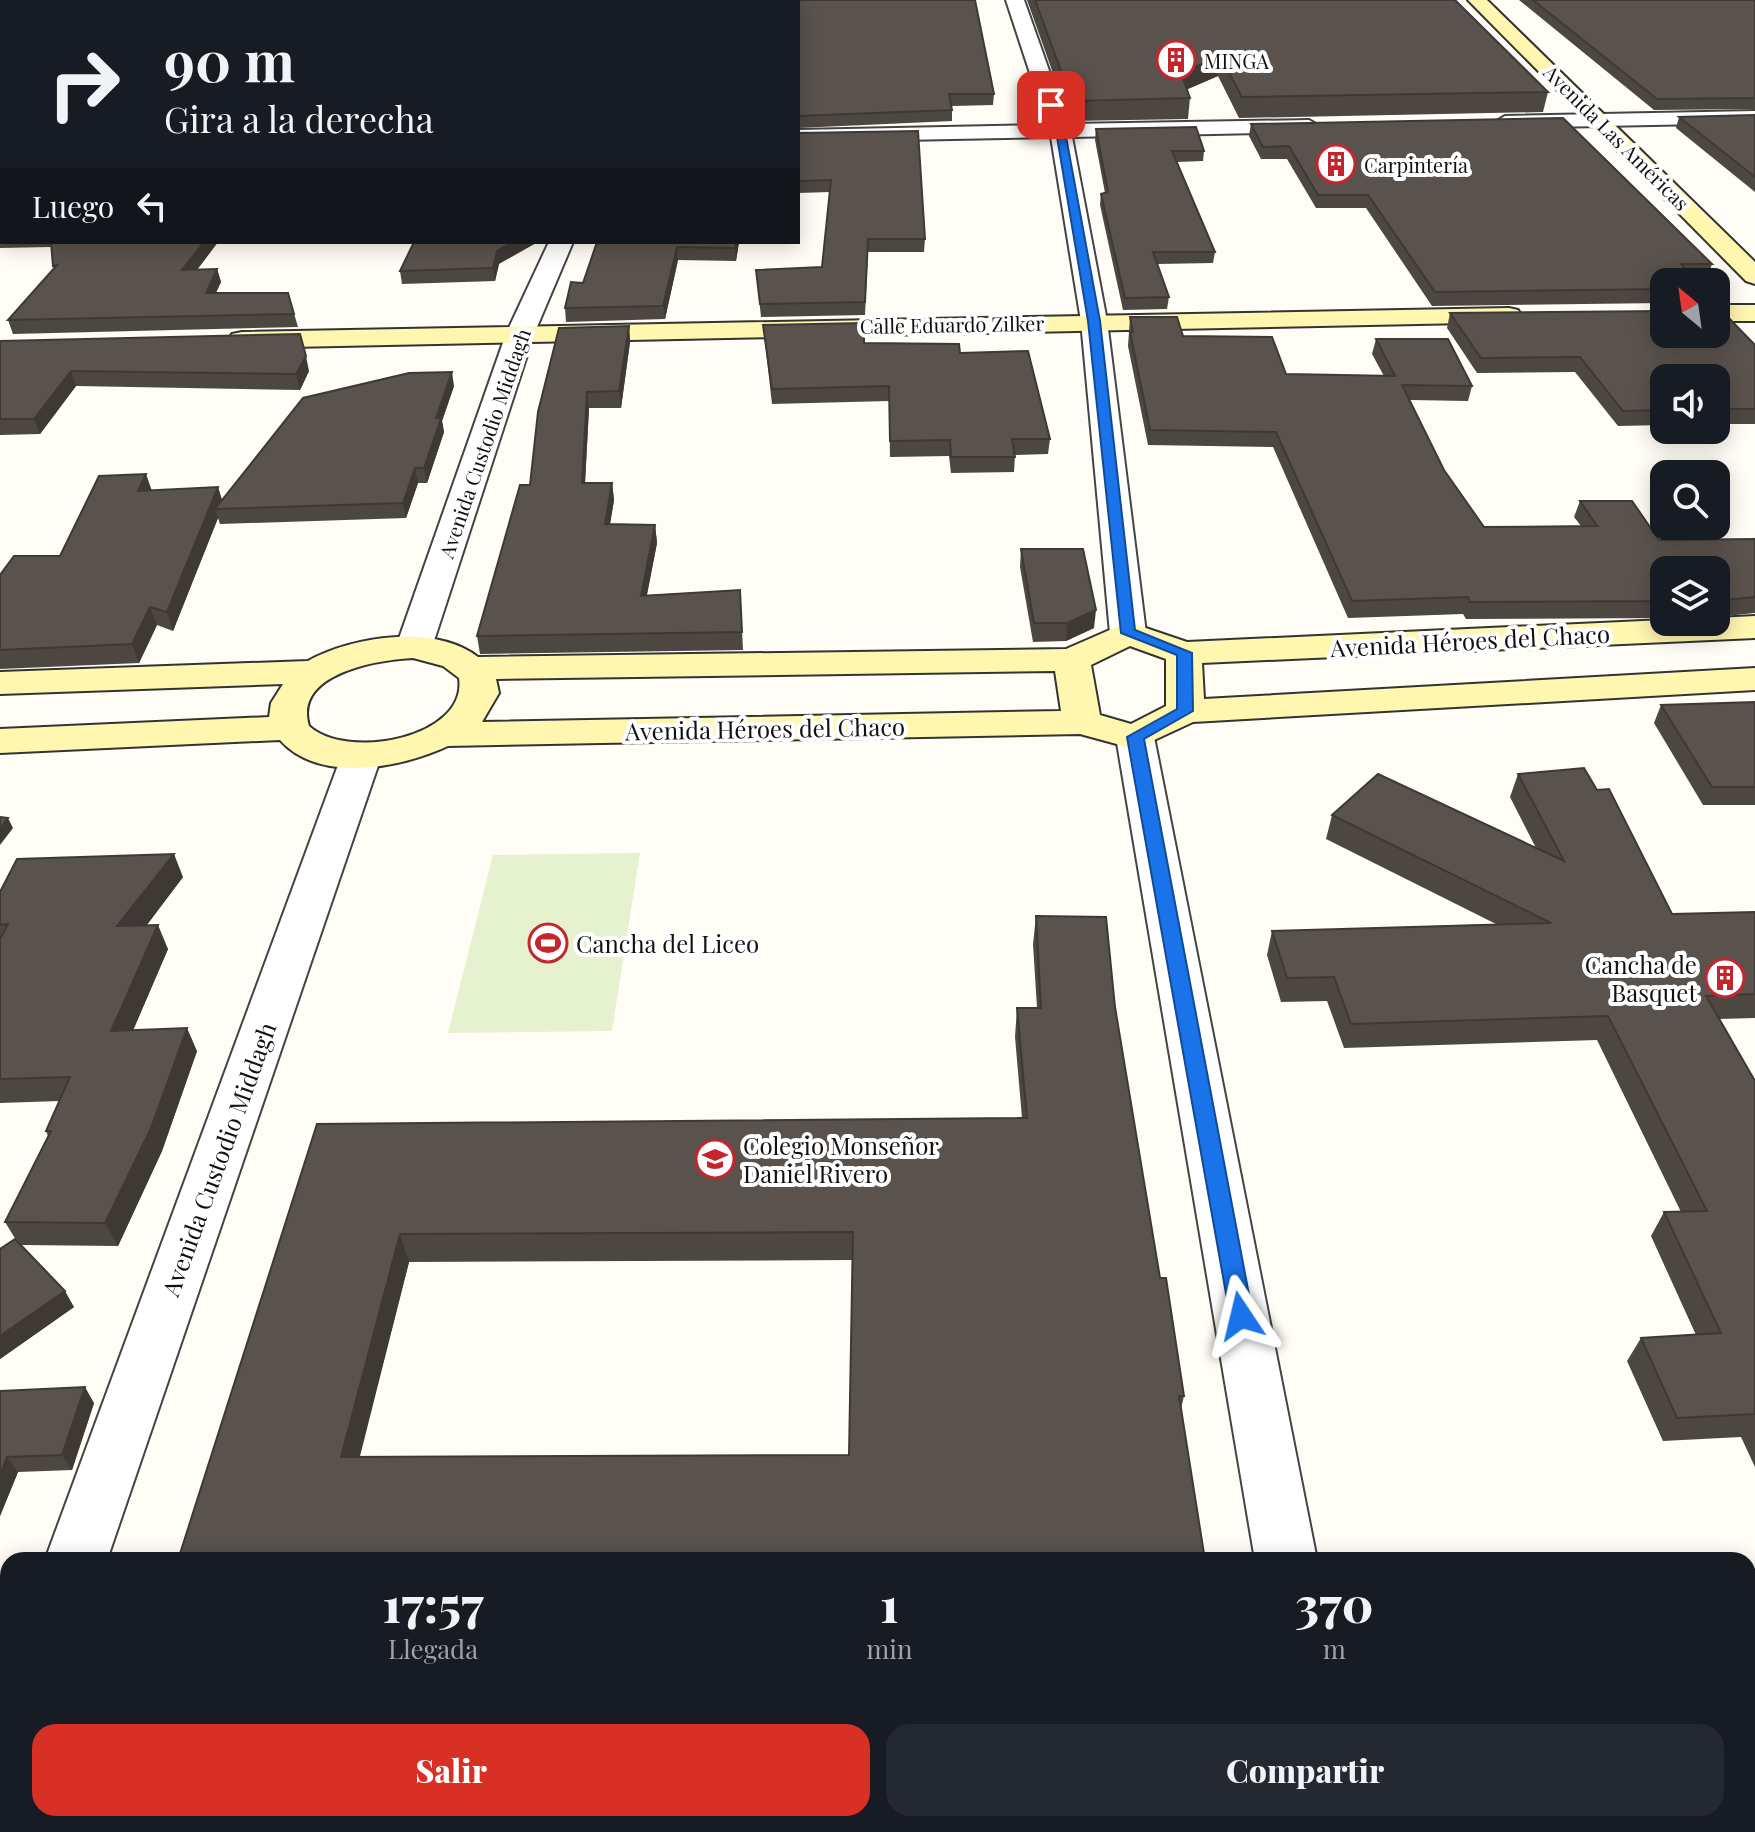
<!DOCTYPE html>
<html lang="es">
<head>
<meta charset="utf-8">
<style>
	:root { --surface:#171b24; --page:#242831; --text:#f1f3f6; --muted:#9ea1a6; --accent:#d93025 }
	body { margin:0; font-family:"Playfair Display",serif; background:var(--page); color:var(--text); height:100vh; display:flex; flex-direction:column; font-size:30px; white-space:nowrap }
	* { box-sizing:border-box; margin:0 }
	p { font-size:26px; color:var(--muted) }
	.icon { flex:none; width:44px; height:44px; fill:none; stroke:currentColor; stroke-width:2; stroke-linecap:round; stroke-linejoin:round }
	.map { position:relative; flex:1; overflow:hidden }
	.drawer { position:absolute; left:0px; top:1552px; width:1756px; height:280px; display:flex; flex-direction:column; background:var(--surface); border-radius:24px 24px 0 0; box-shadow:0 4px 20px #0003 }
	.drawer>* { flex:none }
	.banner { position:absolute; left:0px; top:0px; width:800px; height:244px; box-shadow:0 4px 20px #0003; background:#171b24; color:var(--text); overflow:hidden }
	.needle { width:52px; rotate:331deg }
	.tools { position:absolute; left:1650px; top:268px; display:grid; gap:16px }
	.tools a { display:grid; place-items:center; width:80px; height:80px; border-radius:16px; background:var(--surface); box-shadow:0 4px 20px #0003; font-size:40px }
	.pin { position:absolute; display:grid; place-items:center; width:68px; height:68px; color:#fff; margin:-34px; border-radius:16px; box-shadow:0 4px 12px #0006 }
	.me { position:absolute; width:88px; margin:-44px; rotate:350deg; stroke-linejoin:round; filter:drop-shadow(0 0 6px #0008) }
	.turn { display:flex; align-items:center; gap:28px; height:168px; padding:0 32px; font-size:36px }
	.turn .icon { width:104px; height:104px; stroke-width:2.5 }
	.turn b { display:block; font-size:56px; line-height:68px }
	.then { display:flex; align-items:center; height:76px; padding:0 32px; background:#0003; gap:16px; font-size:30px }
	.eta { display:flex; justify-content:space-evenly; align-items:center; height:136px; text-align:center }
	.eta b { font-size:48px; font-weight:800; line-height:56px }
	.cta { display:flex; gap:16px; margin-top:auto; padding:16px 32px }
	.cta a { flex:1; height:92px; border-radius:24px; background:var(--accent); color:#fff; font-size:32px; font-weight:800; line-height:92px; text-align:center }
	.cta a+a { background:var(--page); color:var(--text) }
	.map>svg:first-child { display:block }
	.pitch { fill:#e6f2cf }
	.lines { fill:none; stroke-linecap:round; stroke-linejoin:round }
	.street-casing { stroke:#444; stroke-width:4 }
	.secondary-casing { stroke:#333; stroke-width:4 }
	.street { fill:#fff; fill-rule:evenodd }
	.secondary { fill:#fff6b0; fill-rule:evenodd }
	.wall { fill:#4d4742; fill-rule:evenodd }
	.shaded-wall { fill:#3f3936 }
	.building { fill:#5a524d; stroke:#3f3936; stroke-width:2; fill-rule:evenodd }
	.route { fill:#1a73e8; stroke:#114b97; stroke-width:2 }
	.labels { text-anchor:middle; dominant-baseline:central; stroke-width:8; stroke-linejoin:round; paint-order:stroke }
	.far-poi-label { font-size:20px; fill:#111; stroke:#fff; text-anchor:start }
	.far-street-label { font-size:20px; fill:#111; stroke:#fff }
	.street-label { font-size:24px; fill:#111; stroke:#fff }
	.poi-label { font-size:24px; fill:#111; stroke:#fff; text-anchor:start }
</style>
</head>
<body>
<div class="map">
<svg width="1755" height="1832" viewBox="0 0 1755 1832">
	<rect width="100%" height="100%" fill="#fffdf5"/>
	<path class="pitch" d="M 640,853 L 612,1031 L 448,1033 L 493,855 Z"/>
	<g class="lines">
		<defs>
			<g id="street">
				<path d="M 1006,0 L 1024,0 L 1068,124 L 1309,120 L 1319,126 L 1309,132 L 1072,137 L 1107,321 L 1146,633 L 1141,641 L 1128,644 L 1115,641 L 1110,633 L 1081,321 L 1051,137 L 798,142 L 798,130 L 1047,125 Z"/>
				<path d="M 1755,111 L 1755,123 L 1505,128 L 1495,122 L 1505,116 Z"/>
				<path d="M 549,242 L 573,242 L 534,334 L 432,647 L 427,655 L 414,658 L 401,655 L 396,647 L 506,334 Z"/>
				<path d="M 1135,725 L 1149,729 L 1154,737 L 1317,1560 L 1255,1560 L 1116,737 L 1121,729 Z"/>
				<path d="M 361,745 L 375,749 L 381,757 L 107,1560 L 45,1560 L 341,757 L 347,749 Z"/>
				<path d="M 8,1716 L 8,1804 L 0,1808 L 0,1719 Z"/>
				<path d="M 1299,1824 L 1369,1824 L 1370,1832 L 1300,1832 Z"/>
			</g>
			<g id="secondary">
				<path d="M 1468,0 L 1487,0 L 1755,262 L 1755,284 L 1746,281 Z"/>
				<rect x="1716" y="305" width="39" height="16"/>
				<path d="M 1509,308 L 1518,310 L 1522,316 L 1518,322 L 242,348 L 232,346 L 228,340 L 232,334 L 242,332 Z"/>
				<path d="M 1755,616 L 1755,638 L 1202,663 L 1204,699 L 1755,668 L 1755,690 L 1193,722 L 1135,749 L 1080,734 L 448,746 C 401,768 319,784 280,740 L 0,753 L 0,729 L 269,717 L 271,703 L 283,684 L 0,694 L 0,672 L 308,661 C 353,636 435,624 478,657 L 1066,649 L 1128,622 L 1187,642 L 1664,620 L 1716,622 L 1716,618 ZM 1130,646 L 1166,659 L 1166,706 L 1131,724 L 1100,715 L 1091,665 ZM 413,658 L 443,666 L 459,678 C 468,738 347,761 309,726 C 293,673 378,660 413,658 ZM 1055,671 L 1061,711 L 482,722 L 499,693 L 496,679 Z"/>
				<path d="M 1755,1735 L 1755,1803 L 1748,1804 L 1748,1736 Z"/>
				<path d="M 693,1824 L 892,1824 L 889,1832 L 690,1832 Z"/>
			</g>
		</defs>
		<use href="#street" class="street-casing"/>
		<use href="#secondary" class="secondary-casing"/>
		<use href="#street" class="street"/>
		<use href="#secondary" class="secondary"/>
	</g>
	<g class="wall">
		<path d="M 0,0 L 975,0 L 994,94 L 993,105 L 952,106 L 952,121 L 798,128 L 798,2 L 2,2 L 2,242 L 218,242 L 197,270 L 217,269 L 221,282 L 216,293 L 288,293 L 298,327 L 13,334 L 8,320 L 54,268 L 51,247 L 0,248 L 0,89 L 1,89 L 0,86 Z"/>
		<path d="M 1027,0 L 1455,0 L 1548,92 L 1543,112 L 1239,118 L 1218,76 L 1187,89 L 1190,98 L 1188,119 L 1070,121 Z"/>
		<path d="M 1519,0 L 1755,0 L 1755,109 L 1654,110 Z"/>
		<path d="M 1755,115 L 1755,192 L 1676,128 L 1679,117 Z"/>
		<path d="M 1251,124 L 1712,264 L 1707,278 L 1693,278 L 1664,282 L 1664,303 L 1432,306 L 1366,208 L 1316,208 L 1287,159 L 1261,159 L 1249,136 Z"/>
		<path d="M 1096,129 L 1204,151 L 1203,161 L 1177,162 L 1215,252 L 1213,263 L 1157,264 L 1169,297 L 1167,309 L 1123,310 L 1100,205 L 1101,194 L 1105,193 L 1095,140 Z"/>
		<path d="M 798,133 L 925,239 L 924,252 L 868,252 L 865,315 L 761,317 L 756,270 L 822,267 L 830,192 L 798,193 Z"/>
		<path d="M 597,242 L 739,242 L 736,261 L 678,260 L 665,319 L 566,322 L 565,308 L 583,283 Z"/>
		<path d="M 499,264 L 495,281 L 402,284 L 400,271 Z"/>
		<path d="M 1450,313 L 1755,345 L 1755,424 L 1716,424 L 1716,378 L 1664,378 L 1664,425 L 1618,426 L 1575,372 L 1477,373 L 1447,328 Z"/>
		<path d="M 1130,317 L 1183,336 L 1286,374 L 1384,376 L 1372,354 L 1376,339 L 1472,386 L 1468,401 L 1410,400 L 1444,470 L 1484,527 L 1581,526 L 1574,517 L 1580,501 L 1659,540 L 1755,539 L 1755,613 L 1716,617 L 1716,570 L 1664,570 L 1664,618 L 1466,619 L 1463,614 L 1348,618 L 1273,447 L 1148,445 L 1128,346 Z"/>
		<path d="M 763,325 L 864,343 L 960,353 L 1050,439 L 1048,454 L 1015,455 L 1014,472 L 951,473 L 949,456 L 890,457 L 889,401 L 772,404 Z"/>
		<path d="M 629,326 L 630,342 L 621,408 L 589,408 L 585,483 L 612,483 L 614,500 L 610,524 L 655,525 L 657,543 L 647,595 L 740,590 L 743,650 L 480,654 L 477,636 L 530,485 L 538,412 Z"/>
		<path d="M 0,341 L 309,371 L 300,390 L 76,386 L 40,434 L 0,435 Z"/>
		<path d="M 454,386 L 442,421 L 444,432 L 427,483 L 418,483 L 406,518 L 220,524 L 218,518 L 173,631 L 157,625 L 139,663 L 0,669 L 0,575 L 60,556 L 151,491 L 218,487 L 222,500 Z"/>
		<path d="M 1021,549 L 1094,628 L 1066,641 L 1033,642 L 1020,567 Z"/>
		<path d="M 1755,702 L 1755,805 L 1703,805 L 1654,723 L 1661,705 Z"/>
		<path d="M 1518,774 L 1597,790 L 1672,914 L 1755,912 L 1755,1018 L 1719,1019 L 1755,1081 L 1755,1467 L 1741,1437 L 1663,1441 L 1627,1361 L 1641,1338 L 1696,1335 L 1651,1236 L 1664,1212 L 1681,1212 L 1597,1040 L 1344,1048 L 1327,1001 L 1281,1002 L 1267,955 L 1272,931 L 1496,924 L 1326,839 L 1332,815 L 1536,848 L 1510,797 Z"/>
		<path d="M 183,877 L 146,926 L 168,949 L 133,1030 L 197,1051 L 162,1151 L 118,1246 L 21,1245 L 74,1307 L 0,1359 L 0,1249 L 16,1240 L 5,1222 L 48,1136 L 46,1131 L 59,1101 L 0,1103 L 0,892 Z"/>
		<path d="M 1036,916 L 1115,1007 L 1160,1278 L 1184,1396 L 1181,1409 L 178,1560 L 317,1124 L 1022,1118 L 1015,1037 L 1017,1008 L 1037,1008 L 1033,944 ZM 852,1260 L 849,1455 L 359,1457 L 409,1262 Z"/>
		<path d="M 0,1391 L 94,1403 L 72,1470 L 18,1472 L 0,1516 Z"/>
	</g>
	<g class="shaded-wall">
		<path d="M 1220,56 L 1218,76 L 1179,93 L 1181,73 Z"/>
		<path d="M 204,242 L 218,242 L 186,284 L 182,270 Z"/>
		<path d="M 513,242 L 538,242 L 499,264 L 495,281 L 493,268 L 497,251 Z"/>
		<path d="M 736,242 L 739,242 L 736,261 L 735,248 Z"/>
		<path d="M 677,247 L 678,260 L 665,319 L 663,306 Z"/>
		<path d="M 217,269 L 221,282 L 209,306 L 206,293 Z"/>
		<path d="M 629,326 L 630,342 L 621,408 L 619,391 Z"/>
		<path d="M 306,356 L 309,371 L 300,390 L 296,374 Z"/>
		<path d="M 71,371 L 76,386 L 40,434 L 34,419 Z"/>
		<path d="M 452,372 L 454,386 L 442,421 L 444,432 L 427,483 L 424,468 L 436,418 Z"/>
		<path d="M 587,392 L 589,408 L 584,501 L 582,483 Z"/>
		<path d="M 415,468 L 418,483 L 406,518 L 403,503 Z"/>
		<path d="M 146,474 L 152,491 L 138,491 Z"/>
		<path d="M 612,483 L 614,500 L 607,542 L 605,524 Z"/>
		<path d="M 218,487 L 223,504 L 215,509 L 218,518 L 173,631 L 167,612 Z"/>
		<path d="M 655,525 L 657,543 L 643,614 L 641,596 Z"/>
		<path d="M 150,607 L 157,625 L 139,663 L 132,644 Z"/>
		<path d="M 1096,610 L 1094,628 L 1066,641 L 1067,623 Z"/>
		<path d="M 8,818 L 13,828 L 0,845 L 0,829 Z"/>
		<path d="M 174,854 L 183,877 L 128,950 L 117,926 Z"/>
		<path d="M 158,925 L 168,949 L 123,1054 L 111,1031 Z"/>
		<path d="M 187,1028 L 197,1051 L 162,1151 L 118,1246 L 105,1223 Z"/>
		<path d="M 400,1234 L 409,1262 L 353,1484 L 341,1457 Z"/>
		<path d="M 65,1291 L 74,1307 L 0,1359 L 0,1336 Z"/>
		<path d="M 85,1387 L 94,1403 L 72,1470 L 62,1455 Z"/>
		<path d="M 7,1457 L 18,1472 L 0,1516 L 0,1474 Z"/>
	</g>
	<g class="building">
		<path d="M 0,0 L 345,0 L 343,2 L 2,2 L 2,235 L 0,235 L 0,89 L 1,89 L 0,81 Z"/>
		<path d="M 475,0 L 975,0 L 994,94 L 949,94 L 952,110 L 798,116 L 798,2 L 474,2 Z"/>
		<path d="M 1035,0 L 1455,0 L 1548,92 L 1242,97 L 1220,56 L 1181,73 L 1190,98 L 1072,101 Z"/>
		<path d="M 1533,0 L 1755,0 L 1755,98 L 1657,99 Z"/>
		<path d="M 1755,115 L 1755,177 L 1679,117 Z"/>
		<path d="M 1563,118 L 1712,264 L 1681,264 L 1696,282 L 1664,282 L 1664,289 L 1435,292 L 1368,195 L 1318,195 L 1289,146 L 1263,147 L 1251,124 Z"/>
		<path d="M 1196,127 L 1204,151 L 1172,151 L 1215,252 L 1153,252 L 1169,297 L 1125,298 L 1101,194 L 1108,192 L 1096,129 Z"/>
		<path d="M 918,131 L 925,239 L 868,239 L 865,302 L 760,304 L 756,270 L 822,267 L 831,180 L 798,181 L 798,133 Z"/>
		<path d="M 51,242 L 204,242 L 182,270 L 217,269 L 206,293 L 288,293 L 294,314 L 8,320 L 57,265 L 53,266 Z"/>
		<path d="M 414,242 L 513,242 L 497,251 L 493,268 L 400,271 Z"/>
		<path d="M 597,242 L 736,242 L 735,248 L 677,247 L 663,306 L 565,308 L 571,282 L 583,283 Z"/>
		<path d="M 1716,305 L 1755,345 L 1755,409 L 1716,409 L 1716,378 L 1664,378 L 1664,410 L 1623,411 L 1580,357 L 1481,358 L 1450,313 L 1664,311 L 1664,334 L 1716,334 Z"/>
		<path d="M 1130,317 L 1177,317 L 1183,336 L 1272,337 L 1286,374 L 1395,376 L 1376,339 L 1448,339 L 1472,386 L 1402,385 L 1444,470 L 1484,527 L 1597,526 L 1580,501 L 1632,501 L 1659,540 L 1755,539 L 1755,597 L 1716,601 L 1716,570 L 1664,570 L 1664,601 L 1470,602 L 1468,597 L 1352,601 L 1276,432 L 1150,430 L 1130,332 L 1133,332 Z"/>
		<path d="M 864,323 L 864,343 L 959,344 L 960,353 L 1028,351 L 1050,439 L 1012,439 L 1015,457 L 951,457 L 950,440 L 890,441 L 889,386 L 772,389 L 763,325 Z"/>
		<path d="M 629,326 L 619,391 L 587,392 L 582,483 L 612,483 L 605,524 L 655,525 L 641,596 L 740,590 L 742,632 L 477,636 L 520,485 L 530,485 L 538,412 L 559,328 Z"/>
		<path d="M 300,334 L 306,356 L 296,374 L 71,371 L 34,419 L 0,419 L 0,341 Z"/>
		<path d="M 452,372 L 436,418 L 441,418 L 424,468 L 415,468 L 403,503 L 215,509 L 303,398 L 409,373 Z"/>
		<path d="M 146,474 L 138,491 L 218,487 L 167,612 L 150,607 L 132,644 L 0,650 L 0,575 L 14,556 L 60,556 L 99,476 Z"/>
		<path d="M 1021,549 L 1083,549 L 1096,610 L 1067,623 L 1034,623 Z"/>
		<path d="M 1755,702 L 1755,787 L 1712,787 L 1661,705 Z"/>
		<path d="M 1584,768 L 1597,790 L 1609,789 L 1672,914 L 1755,912 L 1755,994 L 1706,996 L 1755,1081 L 1755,1414 L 1677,1418 L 1641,1338 L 1721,1333 L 1664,1212 L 1707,1211 L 1608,1016 L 1351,1024 L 1334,977 L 1287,978 L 1272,931 L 1551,923 L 1332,815 L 1378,774 L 1564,861 L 1518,774 Z"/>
		<path d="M 0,817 L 8,818 L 0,829 Z"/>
		<path d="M 174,854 L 117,926 L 158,925 L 111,1031 L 187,1028 L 151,1128 L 105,1223 L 5,1222 L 51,1131 L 46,1131 L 70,1077 L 0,1079 L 0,939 L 8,924 L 0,925 L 0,892 L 17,859 Z"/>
		<path d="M 1036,916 L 1106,917 L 1115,1007 L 1160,1278 L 1166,1278 L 1184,1396 L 1179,1396 L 1205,1560 L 178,1560 L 317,1124 L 1027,1118 L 1017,1008 L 1041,1008 ZM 853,1232 L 849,1455 L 341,1457 L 400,1234 Z"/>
		<path d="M 15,1239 L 65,1291 L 0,1336 L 0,1249 Z"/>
		<path d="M 85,1387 L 62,1455 L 7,1457 L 0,1474 L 0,1391 Z"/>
	</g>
	<path class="route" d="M 1051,102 L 1065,131 L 1100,321 L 1135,630 L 1192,653 L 1193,711 L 1144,739 L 1253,1316 L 1249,1323 L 1241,1326 L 1233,1323 L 1230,1316 L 1127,737 L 1177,709 L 1177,655 L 1121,633 L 1088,321 L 1056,131 L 1047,105 Z"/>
	<defs>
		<symbol id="building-ring" viewBox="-11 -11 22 22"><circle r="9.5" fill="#fff" stroke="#c4262e" stroke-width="1.5"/><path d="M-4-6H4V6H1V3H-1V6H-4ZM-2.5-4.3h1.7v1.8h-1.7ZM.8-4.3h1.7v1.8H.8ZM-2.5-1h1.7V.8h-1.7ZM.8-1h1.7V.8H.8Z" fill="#c4262e"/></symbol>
		<symbol id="stadium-ring" viewBox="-11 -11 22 22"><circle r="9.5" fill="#fff" stroke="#c4262e" stroke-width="1.5"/><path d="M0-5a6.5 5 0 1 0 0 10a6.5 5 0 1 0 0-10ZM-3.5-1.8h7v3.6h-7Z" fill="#c4262e"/></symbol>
		<symbol id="school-ring" viewBox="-11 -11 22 22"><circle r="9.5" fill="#fff" stroke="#c4262e" stroke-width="1.5"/><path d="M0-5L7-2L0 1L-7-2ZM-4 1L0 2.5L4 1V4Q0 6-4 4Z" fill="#c4262e"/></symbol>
	</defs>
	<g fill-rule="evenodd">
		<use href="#building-ring" x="1154" y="38" width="44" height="44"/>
		<use href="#building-ring" x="1314" y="142" width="44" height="44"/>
		<use href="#stadium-ring" x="526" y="921" width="44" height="44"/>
		<use href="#building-ring" x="1703" y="956" width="44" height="44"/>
		<use href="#school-ring" x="693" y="1137" width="44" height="44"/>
	</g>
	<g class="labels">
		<g class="far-poi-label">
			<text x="1204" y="60">MINGA</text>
			<text x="1364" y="164">Carpintería</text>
		</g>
		<g class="far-street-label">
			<text transform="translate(1617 137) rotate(45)">Avenida Las Américas</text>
			<text transform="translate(952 324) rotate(-1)">Calle Eduardo Zilker</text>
			<text transform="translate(484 443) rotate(-71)">Avenida Custodio Middagh</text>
		</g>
		<g class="street-label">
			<text transform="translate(1470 640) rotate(-3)">Avenida Héroes del Chaco</text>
			<text transform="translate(765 728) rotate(-1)">Avenida Héroes del Chaco</text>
			<text transform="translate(218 1159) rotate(-70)">Avenida Custodio Middagh</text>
		</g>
		<g class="poi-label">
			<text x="576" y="943">Cancha del Liceo</text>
			<text x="1697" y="964" text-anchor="end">Cancha de<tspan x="1697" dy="28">Basquet</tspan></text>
			<text x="743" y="1145">Colegio Monseñor<tspan x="743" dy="28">Daniel Rivero</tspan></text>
		</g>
	</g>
</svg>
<div class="tools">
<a><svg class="needle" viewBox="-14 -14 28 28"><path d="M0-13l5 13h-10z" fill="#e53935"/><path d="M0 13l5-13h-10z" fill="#9ea1a6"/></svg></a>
<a><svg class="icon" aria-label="sound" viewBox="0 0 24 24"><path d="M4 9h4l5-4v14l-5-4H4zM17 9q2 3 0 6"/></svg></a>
<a><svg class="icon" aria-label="search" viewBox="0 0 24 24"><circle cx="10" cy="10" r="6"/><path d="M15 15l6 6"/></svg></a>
<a><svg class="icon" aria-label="layers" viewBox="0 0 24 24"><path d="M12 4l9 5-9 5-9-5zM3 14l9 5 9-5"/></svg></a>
</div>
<div class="pin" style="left:1051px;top:105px;background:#d93025"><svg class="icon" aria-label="arrive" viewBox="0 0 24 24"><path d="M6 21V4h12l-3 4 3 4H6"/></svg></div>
<svg class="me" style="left:1241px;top:1316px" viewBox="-20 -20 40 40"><path d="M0-17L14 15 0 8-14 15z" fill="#1a73e8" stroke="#fff" stroke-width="4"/></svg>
<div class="banner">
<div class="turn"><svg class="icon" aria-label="right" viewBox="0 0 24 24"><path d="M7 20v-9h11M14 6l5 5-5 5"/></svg><div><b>90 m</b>Gira a la derecha</div></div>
<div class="then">Luego<svg class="icon" aria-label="left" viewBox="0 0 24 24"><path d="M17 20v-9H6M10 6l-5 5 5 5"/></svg></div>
</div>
<section class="drawer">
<div class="eta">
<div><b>17:57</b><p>Llegada</p></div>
<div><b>1</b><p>min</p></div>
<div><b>370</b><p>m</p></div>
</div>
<div class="cta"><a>Salir</a><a>Compartir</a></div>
</section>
</div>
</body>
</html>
